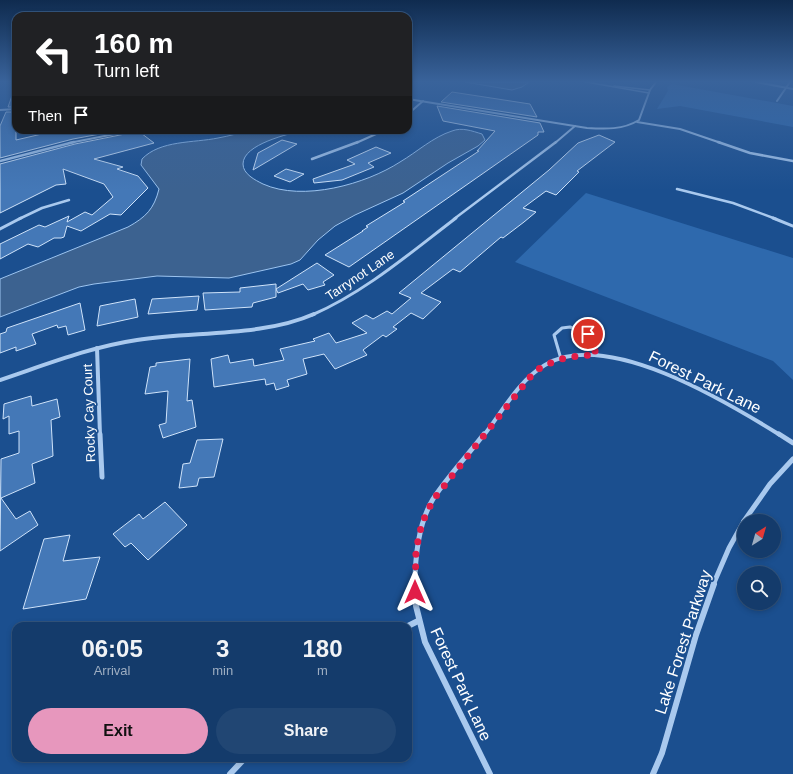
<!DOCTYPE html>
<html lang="en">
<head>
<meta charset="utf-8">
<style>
	:root { --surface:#143b6b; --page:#214673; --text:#f1f3f6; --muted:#9dadc1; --line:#33557e; --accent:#e797bd }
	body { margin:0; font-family:Arial,sans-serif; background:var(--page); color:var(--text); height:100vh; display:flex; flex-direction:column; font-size:15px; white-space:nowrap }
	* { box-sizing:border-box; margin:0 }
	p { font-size:13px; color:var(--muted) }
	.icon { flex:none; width:22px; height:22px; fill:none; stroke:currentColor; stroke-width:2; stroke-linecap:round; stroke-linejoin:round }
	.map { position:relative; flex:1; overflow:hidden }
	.side { position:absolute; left:12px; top:622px; width:400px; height:140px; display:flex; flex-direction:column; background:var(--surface); border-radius:12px; box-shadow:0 2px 6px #0003,0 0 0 1px var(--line) }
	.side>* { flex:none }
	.banner { position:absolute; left:12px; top:12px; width:400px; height:122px; border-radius:12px; box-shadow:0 2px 6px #0003,0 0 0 1px var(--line); background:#202124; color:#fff; overflow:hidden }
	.needle { width:26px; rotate:37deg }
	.tools { position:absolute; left:737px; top:514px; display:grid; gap:8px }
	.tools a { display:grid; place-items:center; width:44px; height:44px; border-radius:50%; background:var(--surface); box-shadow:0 2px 6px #0003,0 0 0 1px var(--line); font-size:20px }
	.pin { position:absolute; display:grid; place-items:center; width:34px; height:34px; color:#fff; margin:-17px; border:2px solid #fff; border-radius:50%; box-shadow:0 1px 4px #0007 }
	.me { position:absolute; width:44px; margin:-22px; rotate:0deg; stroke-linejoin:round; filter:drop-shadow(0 0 3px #0008) }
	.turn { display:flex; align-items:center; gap:14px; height:84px; padding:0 16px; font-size:18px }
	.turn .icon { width:52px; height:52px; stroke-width:2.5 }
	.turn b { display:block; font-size:28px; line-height:34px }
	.then { display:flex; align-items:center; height:38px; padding:0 16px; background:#0003; gap:8px; font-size:15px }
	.eta { display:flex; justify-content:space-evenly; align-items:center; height:68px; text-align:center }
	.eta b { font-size:24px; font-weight:800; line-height:28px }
	.primary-button { display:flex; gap:8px; margin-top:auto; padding:8px 16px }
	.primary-button a { flex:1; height:46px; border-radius:24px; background:var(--accent); color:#111; font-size:16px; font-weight:800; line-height:46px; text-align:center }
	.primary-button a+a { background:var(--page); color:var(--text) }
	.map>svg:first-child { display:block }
	.green { fill:#2e69ad }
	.water { fill:#3c6290; stroke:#9cc4f0 }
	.building { fill:#4478b7; stroke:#cfe3fa }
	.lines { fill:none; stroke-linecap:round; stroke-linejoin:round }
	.service-far1 { stroke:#a9c9ee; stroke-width:1.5 }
	.service { stroke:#a9c9ee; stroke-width:3 }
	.minor-far5 { stroke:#a9c9ee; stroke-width:2 }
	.minor-far4 { stroke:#a9c9ee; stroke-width:2.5 }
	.minor-far3 { stroke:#a9c9ee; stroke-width:3 }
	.minor-far2 { stroke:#a9c9ee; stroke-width:4 }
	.minor-far1 { stroke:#a9c9ee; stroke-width:5 }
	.minor { stroke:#a9c9ee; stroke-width:6 }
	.route { stroke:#e11d48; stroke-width:7; stroke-dasharray:0 12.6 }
	.labels { text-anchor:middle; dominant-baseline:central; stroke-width:3.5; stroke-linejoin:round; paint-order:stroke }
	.street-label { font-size:13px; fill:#fff; stroke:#1b4f8f }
	.near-street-label { font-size:16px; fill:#fff; stroke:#1b4f8f }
</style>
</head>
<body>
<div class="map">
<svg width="793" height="774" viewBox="0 0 793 774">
	<rect width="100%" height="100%" fill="#1b4f8f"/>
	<g class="green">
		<path d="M 672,84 L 793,106 L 793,127 L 680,106 L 657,109 L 668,91 L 667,87 Z"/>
		<path d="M 586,193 L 793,258 L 793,380 L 773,361 L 515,262 Z"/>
	</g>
	<g class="water">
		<path d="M 465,82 L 529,82 L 522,87 L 512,90 Z"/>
		<path d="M 251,130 L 304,130 C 289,134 243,144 243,164 C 243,174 255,180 263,184 C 303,202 366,184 400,162 C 417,152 433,137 452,131 C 462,127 472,131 482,134 L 485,140 L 478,146 L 448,163 L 403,193 L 355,215 L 335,226 L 318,240 L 300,260 L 291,264 L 229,278 L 157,276 L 94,284 L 79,287 L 0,317 L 0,279 L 128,227 C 146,217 154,209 159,189 L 141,165 L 142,159 C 160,140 194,143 218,138 C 229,136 240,133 251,130 Z"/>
	</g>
	<g class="building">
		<path d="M 15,87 L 16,107 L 8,107 Z"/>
		<path d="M 452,92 L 530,104 L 537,117 L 441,102 Z"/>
		<path d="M 437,106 L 540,123 L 544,132 L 538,132 L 538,135 L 349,267 L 325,255 L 363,231 L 362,231 L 368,227 L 366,226 L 405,202 L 403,201 L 479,151 L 477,151 L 495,131 L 443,121 Z"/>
		<path d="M 6,112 L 16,112 L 16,140 L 59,130 L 122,130 L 73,139 L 0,158 L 0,126 Z"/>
		<path d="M 137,130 L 154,143 L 94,159 L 123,167 L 117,169 L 138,176 L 148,188 L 121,215 L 110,214 L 81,231 L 67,226 L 64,237 L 61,238 L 54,238 L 38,247 L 28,244 L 0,259 L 0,244 L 39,225 L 45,227 L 69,216 L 67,222 L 85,212 L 92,215 L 113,197 L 104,184 L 63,169 L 66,184 L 56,185 L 0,213 L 0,164 L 75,144 L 135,132 Z"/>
		<path d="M 599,135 L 615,142 L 577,171 L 579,172 L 556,195 L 546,191 L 523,208 L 536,212 L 524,222 L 503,238 L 501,237 L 460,272 L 453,269 L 421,293 L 441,302 L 423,319 L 411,313 L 393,327 L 397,329 L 386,337 L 383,335 L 363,350 L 367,355 L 335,369 L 324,354 L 303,359 L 307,374 L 287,380 L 289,386 L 276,390 L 274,383 L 266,385 L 265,379 L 214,387 L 211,359 L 228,355 L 230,363 L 253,359 L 254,366 L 284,360 L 280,349 L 315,341 L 313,339 L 329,333 L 336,343 L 367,333 L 352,323 L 366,315 L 373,319 L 387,311 L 392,314 L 411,298 L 399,293 L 549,170 L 578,143 Z"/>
		<path d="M 282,140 L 297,144 L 253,170 L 258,153 Z"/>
		<path d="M 376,147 L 391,153 L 368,163 L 374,167 L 342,180 L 314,183 L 313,179 L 355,164 L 347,160 Z"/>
		<path d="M 286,169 L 304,174 L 290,182 L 274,176 Z"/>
		<path d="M 317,263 L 334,275 L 323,282 L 325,285 L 308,290 L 303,284 L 278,293 L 276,289 Z"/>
		<path d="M 276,284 L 276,297 L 253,303 L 252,307 L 205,310 L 203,293 L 240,292 L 240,288 Z"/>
		<path d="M 199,296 L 197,310 L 148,314 L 152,299 Z"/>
		<path d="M 135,299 L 138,317 L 97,326 L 100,306 Z"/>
		<path d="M 80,303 L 85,330 L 68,335 L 66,326 L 58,328 L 57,325 L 32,334 L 36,344 L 16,351 L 16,347 L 0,353 L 0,334 L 6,332 L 7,328 Z"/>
		<path d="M 190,359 L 187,401 L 192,400 L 196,427 L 163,438 L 159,425 L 166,423 L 168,391 L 145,394 L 150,367 L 156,366 L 156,363 Z"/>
		<path d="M 31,396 L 32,406 L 57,399 L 60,417 L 51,420 L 53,456 L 32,464 L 35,483 L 1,498 L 16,519 L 30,511 L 38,525 L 0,551 L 1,459 L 19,453 L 19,431 L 9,434 L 9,416 L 3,419 L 4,404 Z"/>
		<path d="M 223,439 L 214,477 L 199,478 L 197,486 L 179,488 L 183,464 L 190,463 L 197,440 Z"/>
		<path d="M 165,502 L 187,525 L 148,560 L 131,543 L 125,547 L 113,534 L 139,514 L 143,519 Z"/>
		<path d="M 70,535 L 63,561 L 100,557 L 86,599 L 23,609 L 44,539 Z"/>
	</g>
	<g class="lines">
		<g class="service-far1">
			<path d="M 586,82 L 649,93"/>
			<path d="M 614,86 L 650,90"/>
		</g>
		<path class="service" d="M 561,359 L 554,335 L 562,328 L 570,327 L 588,334 L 592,338 L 597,355"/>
		<g class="minor-far5">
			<path d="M 756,82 L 793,89"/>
			<path d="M 408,99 L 587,128 C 605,129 623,130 639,120 L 650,90 L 656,82"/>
			<path d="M 777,101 L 790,82"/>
			<path d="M 0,110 L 16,109"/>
			<path d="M 408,114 L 423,101"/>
			<path d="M 637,122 L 680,129 L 721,143"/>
			<path d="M 69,143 L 135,130"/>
			<path d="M 356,143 L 385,130"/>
			<path d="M 555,143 L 575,126"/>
		</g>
		<g class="minor-far4">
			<path d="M 718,142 L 750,153 L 793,161"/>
			<path d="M 312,159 L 358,142"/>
			<path d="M 0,161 L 74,142"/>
			<path d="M 677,189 L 733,203 L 776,219"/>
			<path d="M 19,219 L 42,208 L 69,200"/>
			<path d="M 454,219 L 556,142"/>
		</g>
		<g class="minor-far3">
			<path d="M 773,218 L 793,226"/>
			<path d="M 0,229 L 21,218"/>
			<path d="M 312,315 C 365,292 410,253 456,218"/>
		</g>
		<g class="minor-far2">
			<path d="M 97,348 L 100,435"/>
			<path d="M 0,380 C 45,365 90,347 137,340 C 194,331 262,337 314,314"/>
			<path d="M 484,435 C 502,412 519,380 545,365 C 606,328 727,402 780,435"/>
		</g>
		<g class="minor-far1">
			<path d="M 100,434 L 102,477"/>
			<path d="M 779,434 L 793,443"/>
			<path d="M 744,521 L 770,484 L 793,459"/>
			<path d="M 415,585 C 415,557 418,524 433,499 C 448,476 468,455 484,434"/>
			<path d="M 713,585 L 729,548 L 744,521"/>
		</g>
		<g class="minor">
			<path d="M 415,584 L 416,606 L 425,642 L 490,774"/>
			<path d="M 408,626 L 418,621"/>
			<path d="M 230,774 L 245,758"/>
			<path d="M 653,774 L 662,753 L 696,635 L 714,584"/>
		</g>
	</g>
	<linearGradient id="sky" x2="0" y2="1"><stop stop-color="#0f2b4f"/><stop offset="0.43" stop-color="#39639b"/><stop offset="1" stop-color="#39639b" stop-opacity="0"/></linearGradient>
	<rect width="793" height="190" fill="url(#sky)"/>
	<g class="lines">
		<path class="route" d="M 415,592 L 416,550 L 422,523 L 433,500 L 534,372 C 553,359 573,355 596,355 L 592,338 L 588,334"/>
	</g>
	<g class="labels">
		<g class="street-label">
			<text transform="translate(360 275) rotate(-34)">Tarrynot Lane</text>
			<text transform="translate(89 413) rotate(-92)">Rocky Cay Court</text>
		</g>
		<g class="near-street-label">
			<text transform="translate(705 382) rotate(26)">Forest Park Lane</text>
			<text transform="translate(683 642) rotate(-72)">Lake Forest Parkway</text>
			<text transform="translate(461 684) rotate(65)">Forest Park Lane</text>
		</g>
	</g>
</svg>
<div class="tools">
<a><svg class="needle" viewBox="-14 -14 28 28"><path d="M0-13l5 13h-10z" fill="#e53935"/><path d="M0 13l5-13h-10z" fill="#9dadc1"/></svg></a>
<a><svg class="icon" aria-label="search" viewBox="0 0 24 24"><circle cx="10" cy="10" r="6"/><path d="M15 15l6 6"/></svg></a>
</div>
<div class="pin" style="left:588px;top:334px;background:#d93025"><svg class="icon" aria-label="arrive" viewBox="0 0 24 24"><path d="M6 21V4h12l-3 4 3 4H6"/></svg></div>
<svg class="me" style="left:415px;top:592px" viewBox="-20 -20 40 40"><path d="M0-17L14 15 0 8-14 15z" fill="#e11d48" stroke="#fff" stroke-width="4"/></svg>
<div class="banner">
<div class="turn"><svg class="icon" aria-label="left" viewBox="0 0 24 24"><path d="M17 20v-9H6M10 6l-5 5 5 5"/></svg><div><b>160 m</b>Turn left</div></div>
<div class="then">Then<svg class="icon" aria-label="arrive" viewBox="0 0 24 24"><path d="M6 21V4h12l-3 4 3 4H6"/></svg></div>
</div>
<section class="side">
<div class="eta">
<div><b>06:05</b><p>Arrival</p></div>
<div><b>3</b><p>min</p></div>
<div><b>180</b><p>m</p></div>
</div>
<div class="primary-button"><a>Exit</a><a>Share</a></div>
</section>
</div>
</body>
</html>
